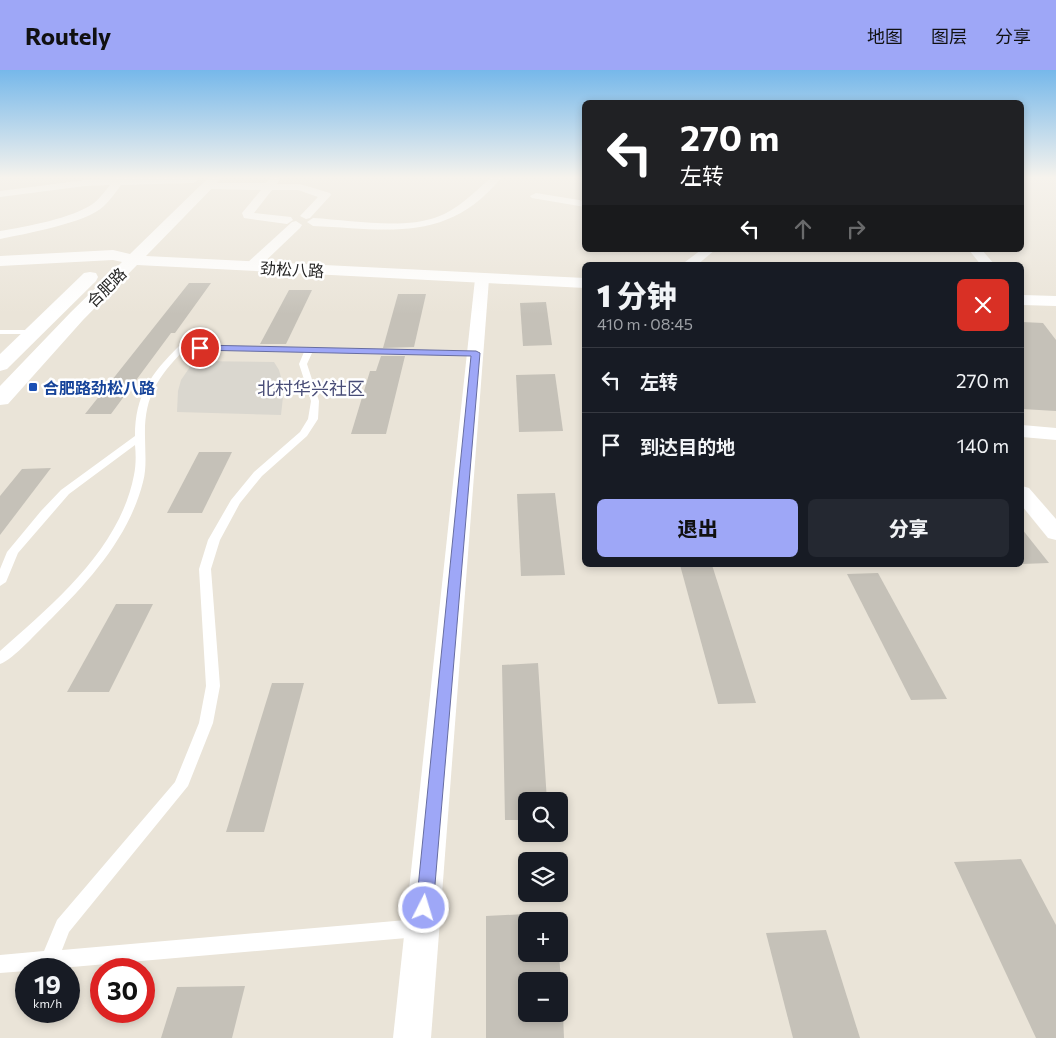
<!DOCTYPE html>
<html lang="zh">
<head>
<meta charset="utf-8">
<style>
	:root { --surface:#171b24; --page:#242831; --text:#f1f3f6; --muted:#9ea1a6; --line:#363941; --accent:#9ea7f7 }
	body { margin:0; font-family:Commissioner,"Noto Sans SC",sans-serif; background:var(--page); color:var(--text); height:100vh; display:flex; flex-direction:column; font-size:19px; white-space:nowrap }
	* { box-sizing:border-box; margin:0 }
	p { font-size:16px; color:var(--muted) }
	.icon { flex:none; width:28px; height:28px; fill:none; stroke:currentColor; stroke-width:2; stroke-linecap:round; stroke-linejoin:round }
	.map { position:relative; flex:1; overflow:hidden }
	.side { position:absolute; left:582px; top:192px; width:442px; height:305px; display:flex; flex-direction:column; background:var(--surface); border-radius:8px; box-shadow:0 2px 8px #0003 }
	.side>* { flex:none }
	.guide { position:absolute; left:582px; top:30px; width:442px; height:152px; border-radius:8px; box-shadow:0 2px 8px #0003; background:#202124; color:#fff; overflow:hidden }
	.buttons { position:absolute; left:518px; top:722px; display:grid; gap:10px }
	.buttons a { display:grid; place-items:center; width:50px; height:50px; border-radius:8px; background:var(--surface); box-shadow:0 2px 8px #0003; font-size:25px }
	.speed { position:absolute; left:15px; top:888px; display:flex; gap:10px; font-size:25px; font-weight:700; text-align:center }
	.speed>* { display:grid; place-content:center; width:65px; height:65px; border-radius:50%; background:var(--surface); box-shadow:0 2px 8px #0003; line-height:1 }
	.speed small { font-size:12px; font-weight:400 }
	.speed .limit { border:8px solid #d22; background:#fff; color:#111 }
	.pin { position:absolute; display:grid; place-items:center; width:42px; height:42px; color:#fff; margin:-21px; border:2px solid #fff; border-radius:50%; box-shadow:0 1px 5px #0007 }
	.me { position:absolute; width:55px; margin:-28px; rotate:5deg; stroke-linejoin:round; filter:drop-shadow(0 0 4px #0008) }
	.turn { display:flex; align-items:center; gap:18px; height:105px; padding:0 15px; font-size:22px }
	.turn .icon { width:65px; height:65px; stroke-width:2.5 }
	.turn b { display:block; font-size:35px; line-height:42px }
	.lanes { display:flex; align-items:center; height:48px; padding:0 15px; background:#0003; justify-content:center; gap:25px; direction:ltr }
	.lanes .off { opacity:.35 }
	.round { display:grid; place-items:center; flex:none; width:52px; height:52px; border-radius:8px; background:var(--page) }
	.head { display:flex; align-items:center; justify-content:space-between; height:85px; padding:0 15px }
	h1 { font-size:30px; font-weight:800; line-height:38px }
	.button { display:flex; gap:10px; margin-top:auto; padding:10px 15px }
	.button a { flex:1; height:58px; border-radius:8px; background:var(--accent); color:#111; font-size:20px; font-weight:800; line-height:58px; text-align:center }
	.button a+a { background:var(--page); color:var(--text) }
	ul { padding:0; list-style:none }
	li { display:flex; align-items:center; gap:15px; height:65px; padding:0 15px; border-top:1px solid var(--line) }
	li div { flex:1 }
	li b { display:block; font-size:19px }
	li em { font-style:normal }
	header { display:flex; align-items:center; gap:30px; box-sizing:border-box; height:70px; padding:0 25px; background:var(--accent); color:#111 }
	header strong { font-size:24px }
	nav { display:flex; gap:28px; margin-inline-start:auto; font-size:18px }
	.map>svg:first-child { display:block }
	.plaza { fill:#dad7cf }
	.building { fill:#c5c1b8 }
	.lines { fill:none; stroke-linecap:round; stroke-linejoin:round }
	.lane { fill:#fff; fill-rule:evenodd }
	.street { fill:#fff; fill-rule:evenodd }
	.secondary { fill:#fff; fill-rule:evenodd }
	.route { fill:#9ea7f7; stroke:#676da1 }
	.transit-dot { fill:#1a4fb4; stroke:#fff; stroke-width:2 }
	.labels { text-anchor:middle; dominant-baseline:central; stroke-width:5; stroke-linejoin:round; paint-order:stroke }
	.far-street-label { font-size:16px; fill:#272727; stroke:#fff }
	.far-transit-label { font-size:16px; font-weight:bold; fill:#164399; stroke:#fff; text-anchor:start }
	.far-quarter-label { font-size:18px; fill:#494d77; stroke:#fff }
</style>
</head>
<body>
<header>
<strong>Routely</strong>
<nav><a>地图</a><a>图层</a><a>分享</a></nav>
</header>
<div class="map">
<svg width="1056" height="968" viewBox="0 0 1056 968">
	<rect width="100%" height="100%" fill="#eae4d8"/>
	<path class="plaza" d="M 194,291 L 274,292 L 279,300 L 284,318 L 281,345 L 177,342 L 178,321 L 181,310 Z"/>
	<g class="building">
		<path d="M 189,213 L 211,213 L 175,263 L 171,263 L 111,344 L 85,344 Z"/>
		<path d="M 289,220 L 312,220 L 286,274 L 260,274 Z"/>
		<path d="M 398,224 L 426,224 L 414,277 L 383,278 Z"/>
		<path d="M 546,232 L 552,275 L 523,276 L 520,233 Z"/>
		<path d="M 1022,252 L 1043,253 L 1056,270 L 1056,341 L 1022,339 Z"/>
		<path d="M 381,286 L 405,286 L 386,364 L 351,364 L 370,301 L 376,301 Z"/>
		<path d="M 555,304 L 563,361 L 519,362 L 516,305 Z"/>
		<path d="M 199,382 L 232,382 L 202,443 L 167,443 Z"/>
		<path d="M 51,398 L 0,465 L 0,426 L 22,399 Z"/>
		<path d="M 555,423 L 565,505 L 521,506 L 517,424 Z"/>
		<path d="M 1022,459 L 1049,493 L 1022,494 Z"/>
		<path d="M 680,495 L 712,495 L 756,633 L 718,634 Z"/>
		<path d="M 878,503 L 947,629 L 911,630 L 847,504 Z"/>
		<path d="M 116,534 L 153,534 L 109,622 L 67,622 Z"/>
		<path d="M 538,593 L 547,731 L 526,731 L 526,750 L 505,750 L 502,595 Z"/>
		<path d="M 272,613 L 304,613 L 264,762 L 226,762 Z"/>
		<path d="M 1021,789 L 1056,855 L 1056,968 L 1036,968 L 954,792 Z"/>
		<path d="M 526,844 L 526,884 L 559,884 L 561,911 L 526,911 L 526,944 L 563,944 L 564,968 L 486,968 L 486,846 Z"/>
		<path d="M 826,860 L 860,968 L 793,968 L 766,863 Z"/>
		<path d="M 245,916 L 232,968 L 161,968 L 177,917 Z"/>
	</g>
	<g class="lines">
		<g class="lane">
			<path d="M 0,260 L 33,260 L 37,262 L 33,264 L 0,264 Z"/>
			<path d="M 179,276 L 476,281 L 480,283 L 476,285 L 312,283 L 307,294 L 319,331 L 318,349 L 307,366 L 262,406 L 240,433 L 220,470 L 211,499 L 220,616 L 213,653 L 188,716 L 69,862 L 62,880 L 418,849 L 424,852 L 427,858 L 424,864 L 418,867 L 49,899 L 26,899 L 26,901 L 0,903 L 0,885 L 44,881 L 57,850 L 175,712 L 199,653 L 206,616 L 199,499 L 208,470 L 231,430 L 254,402 L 300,362 L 308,349 L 311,331 L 299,294 L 304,282 L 184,280 C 157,308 144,327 145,367 C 145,382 147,397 143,412 C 129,467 90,510 51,549 C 40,559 13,590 0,594 L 0,581 C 53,534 120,479 134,405 C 136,395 136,385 135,375 L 69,424 L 18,483 L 6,512 L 0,516 L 0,499 L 7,482 L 41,441 L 61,420 L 135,366 C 135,325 151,304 179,276 Z"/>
		</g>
		<g class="street">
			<path d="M 117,108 L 197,108 L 198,110 L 193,113 L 121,115 C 116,122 110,130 104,136 C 87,153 24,164 0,169 L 0,161 C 25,157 74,148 94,133 C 100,128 105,121 110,115 L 85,116 L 0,127 L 0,121 L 85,110 Z"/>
			<path d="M 270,108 L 280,108 L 277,114 L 300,114 L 330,123 L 331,125 L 310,148 L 306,149 L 300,146 L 318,127 L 298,120 L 272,120 L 254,143 L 291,147 L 293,150 L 287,154 L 244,148 L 242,143 L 261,120 L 208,119 L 203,116 L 208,113 L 266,113 Z"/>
			<path d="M 490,108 L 501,108 C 447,174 387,159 313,156 L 307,152 L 313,148 C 350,150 402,160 437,147 C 457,140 474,123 490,108 Z"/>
			<path d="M 536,123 L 585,131 L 585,137 L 532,128 L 530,126 Z"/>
			<path d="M 296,151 L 302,155 L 300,158 L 257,199 L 247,199 L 245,196 L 247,193 L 292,152 Z"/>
			<path d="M 701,180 L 715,180 L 697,195 L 681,195 Z"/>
			<path d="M 969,180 L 982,180 L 995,195 L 981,195 Z"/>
			<path d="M 482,205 L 489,209 L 431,968 L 393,968 L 475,209 Z"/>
			<path d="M 1022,355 L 1056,358 L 1056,370 L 1022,367 Z"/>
			<path d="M 1022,416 L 1029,418 L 1056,449 L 1056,470 L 1048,468 L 1022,436 Z"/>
		</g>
		<g class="secondary">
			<path d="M 208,108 L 222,108 L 146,186 L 585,208 L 585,218 L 137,195 L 83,250 L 8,334 L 0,335 L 0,316 L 71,242 L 122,192 L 113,190 L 0,196 L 0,186 L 113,180 L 130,184 Z"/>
			<path d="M 90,202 L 96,203 L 98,207 L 96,211 L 7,299 L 0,301 L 0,284 L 84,203 Z"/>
			<path d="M 1022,225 L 1056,226 L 1056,236 L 1022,235 Z"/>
		</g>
	</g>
	<linearGradient id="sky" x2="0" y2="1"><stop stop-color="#76b8ea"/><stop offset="0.44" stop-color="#f6f3ed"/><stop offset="1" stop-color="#f6f3ed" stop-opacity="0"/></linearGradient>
	<rect width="1056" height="244" fill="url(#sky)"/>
	<path class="route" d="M 200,275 L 476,281 L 480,283 L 433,838 L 430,844 L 424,846 L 418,844 L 416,838 L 471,286 L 197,280 L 197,276 Z"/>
	<rect class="transit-dot" x="28" y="312" width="10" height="10" rx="2.5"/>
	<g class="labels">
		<g class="far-street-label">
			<text transform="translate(292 199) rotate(3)">劲松八路</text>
			<text transform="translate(106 217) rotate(-45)">合肥路</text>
		</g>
		<g class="far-transit-label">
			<text x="43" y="317">合肥路劲松八路</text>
		</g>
		<g class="far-quarter-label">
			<text x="311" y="318">北村华兴社区</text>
		</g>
	</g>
</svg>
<div class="buttons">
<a><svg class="icon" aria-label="search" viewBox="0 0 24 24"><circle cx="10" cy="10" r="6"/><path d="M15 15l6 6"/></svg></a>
<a><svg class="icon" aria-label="layers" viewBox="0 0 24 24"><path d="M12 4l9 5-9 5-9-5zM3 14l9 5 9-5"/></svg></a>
<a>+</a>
<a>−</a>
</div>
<div class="speed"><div>19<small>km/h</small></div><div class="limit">30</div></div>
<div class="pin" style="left:200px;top:278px;background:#d93025"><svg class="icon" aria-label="arrive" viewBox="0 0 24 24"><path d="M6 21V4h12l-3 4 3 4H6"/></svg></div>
<svg class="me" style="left:424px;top:838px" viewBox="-20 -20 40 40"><circle r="17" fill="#9ea7f7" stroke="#fff" stroke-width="3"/><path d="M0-11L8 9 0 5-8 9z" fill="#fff"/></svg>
<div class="guide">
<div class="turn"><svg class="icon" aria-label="left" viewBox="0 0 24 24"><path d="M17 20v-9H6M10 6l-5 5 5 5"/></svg><div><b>270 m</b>左转</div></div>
<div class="lanes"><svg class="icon" aria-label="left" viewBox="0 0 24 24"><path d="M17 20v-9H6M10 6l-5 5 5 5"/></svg><svg class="icon off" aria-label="ahead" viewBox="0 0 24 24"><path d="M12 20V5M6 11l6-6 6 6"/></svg><svg class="icon off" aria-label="right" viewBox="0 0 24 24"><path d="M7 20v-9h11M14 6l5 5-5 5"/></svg></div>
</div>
<section class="side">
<div class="head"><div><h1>1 分钟</h1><p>410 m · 08:45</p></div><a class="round" style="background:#d93025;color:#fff"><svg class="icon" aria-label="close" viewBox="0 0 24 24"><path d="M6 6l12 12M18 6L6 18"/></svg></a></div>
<ul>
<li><svg class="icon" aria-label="left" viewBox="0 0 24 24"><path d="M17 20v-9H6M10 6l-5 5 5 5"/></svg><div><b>左转</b></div><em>270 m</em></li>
<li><svg class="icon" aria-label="arrive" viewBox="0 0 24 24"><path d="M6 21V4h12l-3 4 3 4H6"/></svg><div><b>到达目的地</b></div><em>140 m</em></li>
</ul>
<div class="button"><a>退出</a><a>分享</a></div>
</section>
</div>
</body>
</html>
